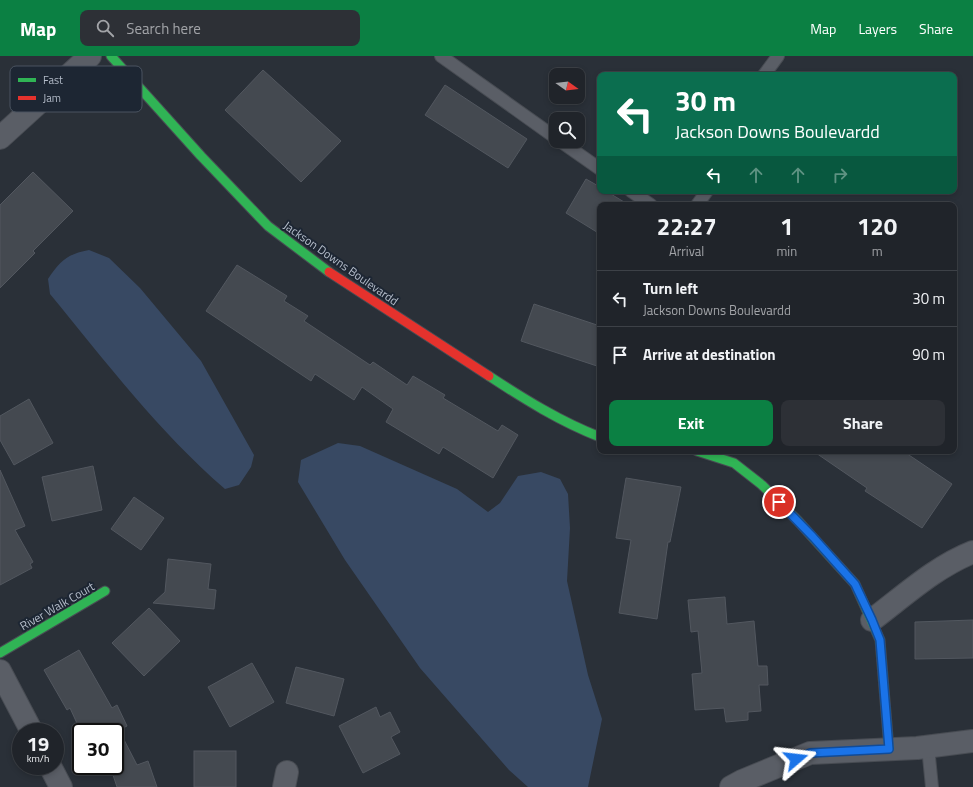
<!DOCTYPE html>
<html lang="en">
<head>
<meta charset="utf-8">
<style>
	:root { --surface:#20242a; --page:#2d3036; --text:#f1f3f6; --muted:#a2a4a8; --line:#3d4147; --accent:#0b8043 }
	body { margin:0; font-family:"Titillium Web",sans-serif; background:var(--page); color:var(--text); height:100vh; display:flex; flex-direction:column; font-size:15px; white-space:nowrap }
	* { box-sizing:border-box; margin:0 }
	p { font-size:13px; color:var(--muted) }
	.icon { flex:none; width:22px; height:22px; fill:none; stroke:currentColor; stroke-width:2; stroke-linecap:round; stroke-linejoin:round }
	.map { position:relative; flex:1; overflow:hidden }
	.drawer { position:absolute; left:597px; top:146px; width:360px; height:252px; display:flex; flex-direction:column; background:var(--surface); border-radius:8px; box-shadow:0 2px 6px #0003,0 0 0 1px var(--line) }
	.drawer>* { flex:none }
	.hud { position:absolute; left:597px; top:16px; width:360px; height:122px; border-radius:8px; box-shadow:0 2px 6px #0003,0 0 0 1px var(--line); background:#0b6e4f; color:#fff; overflow:hidden }
	.needle { width:26px; rotate:104deg }
	.buttons { position:absolute; left:549px; top:12px; display:grid; gap:8px }
	.buttons a { display:grid; place-items:center; width:36px; height:36px; border-radius:8px; background:var(--surface); box-shadow:0 2px 6px #0003,0 0 0 1px var(--line); font-size:20px }
	.speed { position:absolute; left:12px; top:667px; display:flex; gap:8px; font-size:20px; font-weight:700; text-align:center }
	.speed>* { display:grid; place-content:center; width:52px; height:52px; border-radius:50%; background:var(--surface); box-shadow:0 2px 6px #0003,0 0 0 1px var(--line); line-height:1 }
	.speed small { font-size:10px; font-weight:400 }
	.speed .limit { border:2px solid #111; border-radius:6px; background:#fff; color:#111 }
	.pin { position:absolute; display:grid; place-items:center; width:34px; height:34px; color:#fff; margin:-17px; border:2px solid #fff; border-radius:50%; box-shadow:0 1px 4px #0007 }
	.me { position:absolute; width:44px; margin:-22px; rotate:73deg; stroke-linejoin:round; filter:drop-shadow(0 0 3px #0008) }
	.turn { display:flex; align-items:center; gap:14px; height:84px; padding:0 12px; font-size:18px }
	.turn .icon { width:52px; height:52px; stroke-width:2.5 }
	.turn b { display:block; font-size:28px; line-height:34px }
	.lanes { display:flex; align-items:center; height:38px; padding:0 12px; background:#0003; justify-content:center; gap:20px; direction:ltr }
	.lanes .off { opacity:.35 }
	.eta { display:flex; justify-content:space-evenly; align-items:center; height:68px; text-align:center }
	.eta b { font-size:24px; font-weight:700; line-height:28px }
	.action { display:flex; gap:8px; margin-top:auto; padding:8px 12px }
	.action a { flex:1; height:46px; border-radius:8px; background:var(--accent); color:#fff; font-size:16px; font-weight:700; line-height:46px; text-align:center }
	.action a+a { background:var(--page); color:var(--text) }
	ul { padding:0; list-style:none }
	li { display:flex; align-items:center; gap:12px; height:56px; padding:0 12px; border-top:1px solid var(--line) }
	li div { flex:1 }
	li b { display:block; font-size:15px }
	li em { font-style:normal }
	header { display:flex; align-items:center; gap:24px; box-sizing:border-box; height:56px; padding:0 20px; background:var(--accent); color:#fff }
	header strong { font-size:19px }
	nav { display:flex; gap:22px; margin-inline-start:auto; font-size:14px }
	.search { width:280px; height:36px; background:var(--page); display:flex; align-items:center; gap:10px; box-sizing:border-box; padding:0 14px; border-radius:8px; color:var(--muted); font-size:15px }
	.map>svg:first-child { display:block }
	.water { fill:#384963 }
	.building { fill:#444950; stroke:#52575f }
	.lines { fill:none; stroke-linecap:round; stroke-linejoin:round }
	.lane-casing { stroke:#484c53; stroke-width:14 }
	.street-casing { stroke:#484c53; stroke-width:24 }
	.fast-casing { stroke:#484c53; stroke-width:11 }
	.jam-casing { stroke:#484c53; stroke-width:11 }
	.lane { stroke:#5a5e66; stroke-width:12 }
	.street { stroke:#5a5e66; stroke-width:22 }
	.fast { stroke:#30b455; stroke-width:9 }
	.jam { stroke:#e5322d; stroke-width:9 }
	.route-casing { stroke:#114b97; stroke-width:10 }
	.route { stroke:#1a73e8; stroke-width:7 }
	.labels { text-anchor:middle; dominant-baseline:central; stroke-width:4; stroke-linejoin:round; paint-order:stroke }
	.street-label { font-size:12px; fill:#b4bcc9; stroke:#1d2633 }
	.key { fill:#1d2633; stroke:#4a5360; stroke-width:1 }
	.key-label { font-size:11px; fill:#b4bcc9 }
</style>
</head>
<body>
<header>
<strong>Map</strong>
<div class="search"><svg class="icon" aria-label="search" viewBox="0 0 24 24"><circle cx="10" cy="10" r="6"/><path d="M15 15l6 6"/></svg>Search here</div>
<nav><a>Map</a><a>Layers</a><a>Share</a></nav>
</header>
<div class="map">
<svg width="973" height="731" viewBox="0 0 973 731">
	<rect width="100%" height="100%" fill="#2a3038"/>
	<g class="water">
		<path d="M 89,194 L 109,202 L 140,232 L 201,305 L 254,399 L 251,411 L 239,429 L 225,433 C 159,376 105,305 50,238 L 48,223 C 60,205 67,198 89,194 Z"/>
		<path d="M 338,387 L 360,390 L 457,433 L 488,456 L 500,447 L 518,420 L 541,416 L 560,423 L 568,438 L 570,472 L 567,525 L 588,619 L 602,663 L 588,731 L 528,731 L 509,714 L 420,612 L 345,504 L 298,426 L 301,404 Z"/>
	</g>
	<g class="building">
		<path d="M 263,14 L 341,85 L 301,126 L 225,54 Z"/>
		<path d="M 445,29 L 527,83 L 508,112 L 425,59 Z"/>
		<path d="M 33,116 L 73,155 L 33,195 L 35,197 L 0,232 L 0,149 Z"/>
		<path d="M 586,123 L 600,131 L 600,135 L 606,135 L 629,149 L 600,149 L 600,178 L 566,157 Z"/>
		<path d="M 237,209 L 287,240 L 284,245 L 308,260 L 304,265 L 370,309 L 373,306 L 407,329 L 413,320 L 445,339 L 443,342 L 498,375 L 502,369 L 518,379 L 493,422 L 443,391 L 439,398 L 386,366 L 393,353 L 362,331 L 354,344 L 315,318 L 311,325 L 206,255 Z"/>
		<path d="M 534,248 L 600,270 L 600,311 L 521,285 Z"/>
		<path d="M 29,343 L 53,387 L 14,409 L 0,384 L 0,360 Z"/>
		<path d="M 813,395 L 903,395 L 952,428 L 922,472 L 865,435 L 867,432 Z"/>
		<path d="M 93,410 L 102,454 L 52,465 L 42,421 Z"/>
		<path d="M 0,414 L 25,470 L 15,474 L 33,506 L 30,508 L 32,512 L 0,529 Z"/>
		<path d="M 626,422 L 681,431 L 670,486 L 668,486 L 657,563 L 619,557 L 631,484 L 616,482 Z"/>
		<path d="M 134,441 L 164,462 L 141,494 L 111,473 Z"/>
		<path d="M 168,503 L 211,508 L 208,533 L 216,534 L 214,553 L 153,547 L 165,536 Z"/>
		<path d="M 725,541 L 727,568 L 754,565 L 758,610 L 767,610 L 768,629 L 759,629 L 761,655 L 748,656 L 748,664 L 726,666 L 724,652 L 695,654 L 692,618 L 702,617 L 698,575 L 691,576 L 688,544 Z"/>
		<path d="M 149,552 L 180,585 L 144,620 L 112,587 Z"/>
		<path d="M 973,564 L 973,602 L 915,603 L 915,566 Z"/>
		<path d="M 79,594 L 112,652 L 117,649 L 127,670 L 119,674 L 137,709 L 148,705 L 157,731 L 117,731 L 110,710 L 115,710 L 115,676 L 81,676 L 70,652 L 67,654 L 44,614 Z"/>
		<path d="M 252,607 L 274,646 L 230,671 L 208,631 Z"/>
		<path d="M 296,611 L 344,623 L 334,660 L 286,647 Z"/>
		<path d="M 376,651 L 380,661 L 390,656 L 400,676 L 391,681 L 400,698 L 363,717 L 339,670 Z"/>
		<rect x="194" y="695" width="42" height="36"/>
	</g>
	<g class="lines">
		<defs>
			<g id="lane">
				<path d="M 441,0 L 556,82"/>
				<path d="M 764,19 L 778,0"/>
				<path d="M 560,85 L 600,113"/>
				<path d="M 631,135 L 651,149"/>
				<path d="M 697,149 L 707,135"/>
				<path d="M 928,691 L 932,731"/>
			</g>
			<g id="street">
				<path d="M 0,82 L 90,0"/>
				<path d="M 872,564 C 904,540 935,511 973,496"/>
				<path d="M 0,615 L 32,676"/>
				<path d="M 50,710 L 61,731"/>
				<path d="M 284,731 L 287,716"/>
				<path d="M 731,731 L 742,725 L 810,697 L 917,692 L 973,685"/>
			</g>
			<g id="fast">
				<path d="M 111,0 L 201,100 L 268,170 L 329,216"/>
				<path d="M 489,320 C 524,343 561,366 600,381"/>
				<path d="M 697,395 L 734,407 L 762,429 L 798,465 L 855,528 L 880,584 L 889,693"/>
				<path d="M 0,597 L 105,535"/>
			</g>
			<path id="jam" d="M 329,216 L 489,320"/>
		</defs>
		<use href="#lane" class="lane-casing"/>
		<use href="#street" class="street-casing"/>
		<use href="#fast" class="fast-casing"/>
		<use href="#jam" class="jam-casing"/>
		<use href="#lane" class="lane"/>
		<use href="#street" class="street"/>
		<use href="#fast" class="fast"/>
		<use href="#jam" class="jam"/>
	</g>
	<g class="lines">
		<defs>
			<path id="route" d="M 779,446 L 813,481 L 855,528 L 872,564 L 880,584 L 889,693 L 810,697 L 796,703"/>
		</defs>
		<use href="#route" class="route-casing"/>
		<use href="#route" class="route"/>
	</g>
	<g class="labels">
		<g class="street-label">
			<text transform="translate(341 207) rotate(35)">Jackson Downs Boulevardd</text>
			<text transform="translate(57 550) rotate(-30)">River Walk Court</text>
		</g>
	</g>
	<rect x="10" y="10" width="132" height="46" rx="6" class="key"/>
	<rect x="18" y="22" width="18" height="4" fill="#30b455"/>
	<rect x="18" y="40" width="18" height="4" fill="#e5322d"/>
	<g class="key-label">
		<text x="43" y="28">Fast</text>
		<text x="43" y="46">Jam</text>
	</g>
</svg>
<div class="buttons">
<a><svg class="needle" viewBox="-14 -14 28 28"><path d="M0-13l5 13h-10z" fill="#e53935"/><path d="M0 13l5-13h-10z" fill="#a2a4a8"/></svg></a>
<a><svg class="icon" aria-label="search" viewBox="0 0 24 24"><circle cx="10" cy="10" r="6"/><path d="M15 15l6 6"/></svg></a>
</div>
<div class="speed"><div>19<small>km/h</small></div><div class="limit">30</div></div>
<div class="pin" style="left:779px;top:446px;background:#d93025"><svg class="icon" aria-label="arrive" viewBox="0 0 24 24"><path d="M6 21V4h12l-3 4 3 4H6"/></svg></div>
<svg class="me" style="left:796px;top:703px" viewBox="-20 -20 40 40"><path d="M0-17L14 15 0 8-14 15z" fill="#1a73e8" stroke="#fff" stroke-width="4"/></svg>
<div class="hud">
<div class="turn"><svg class="icon" aria-label="left" viewBox="0 0 24 24"><path d="M17 20v-9H6M10 6l-5 5 5 5"/></svg><div><b>30 m</b>Jackson Downs Boulevardd</div></div>
<div class="lanes"><svg class="icon" aria-label="left" viewBox="0 0 24 24"><path d="M17 20v-9H6M10 6l-5 5 5 5"/></svg><svg class="icon off" aria-label="ahead" viewBox="0 0 24 24"><path d="M12 20V5M6 11l6-6 6 6"/></svg><svg class="icon off" aria-label="ahead" viewBox="0 0 24 24"><path d="M12 20V5M6 11l6-6 6 6"/></svg><svg class="icon off" aria-label="right" viewBox="0 0 24 24"><path d="M7 20v-9h11M14 6l5 5-5 5"/></svg></div>
</div>
<section class="drawer">
<div class="eta">
<div><b>22:27</b><p>Arrival</p></div>
<div><b>1</b><p>min</p></div>
<div><b>120</b><p>m</p></div>
</div>
<ul>
<li><svg class="icon" aria-label="left" viewBox="0 0 24 24"><path d="M17 20v-9H6M10 6l-5 5 5 5"/></svg><div><b>Turn left</b><p>Jackson Downs Boulevardd</p></div><em>30 m</em></li>
<li><svg class="icon" aria-label="arrive" viewBox="0 0 24 24"><path d="M6 21V4h12l-3 4 3 4H6"/></svg><div><b>Arrive at destination</b></div><em>90 m</em></li>
</ul>
<div class="action"><a>Exit</a><a>Share</a></div>
</section>
</div>
</body>
</html>
